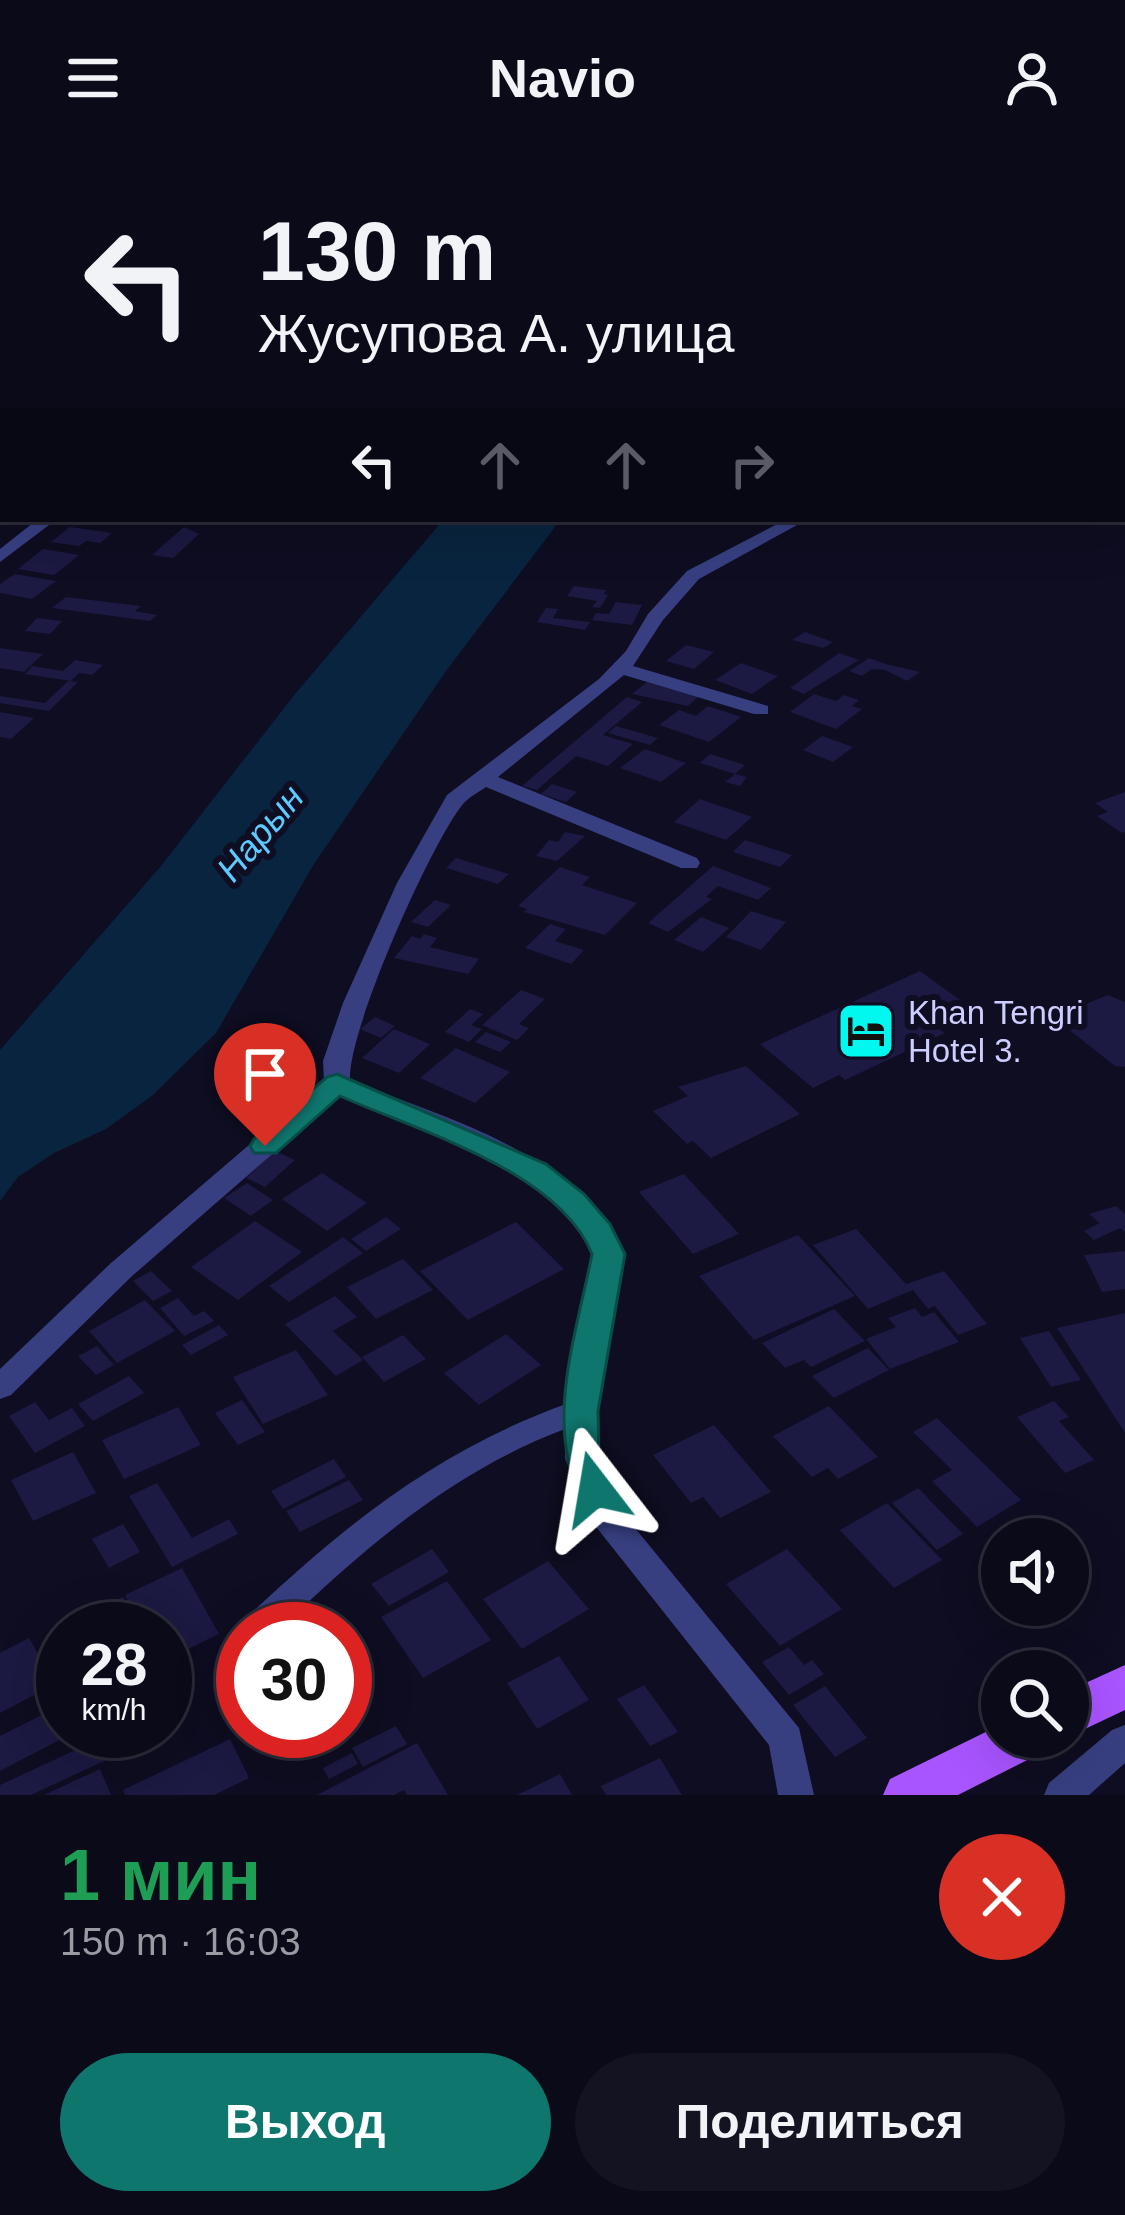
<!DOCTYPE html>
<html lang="ru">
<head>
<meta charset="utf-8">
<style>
	:root { --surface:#0a0a19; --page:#131322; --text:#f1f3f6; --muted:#999aa2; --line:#2a2b38; --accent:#0f766e }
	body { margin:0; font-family:Arial,sans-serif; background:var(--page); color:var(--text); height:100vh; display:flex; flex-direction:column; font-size:45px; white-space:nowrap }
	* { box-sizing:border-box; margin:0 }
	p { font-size:39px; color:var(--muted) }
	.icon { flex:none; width:66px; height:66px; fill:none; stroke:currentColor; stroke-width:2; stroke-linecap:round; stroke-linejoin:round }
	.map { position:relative; height:1639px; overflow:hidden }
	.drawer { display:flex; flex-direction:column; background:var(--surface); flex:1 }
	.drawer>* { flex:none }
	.guide { position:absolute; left:0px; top:0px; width:1125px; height:366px; box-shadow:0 12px 48px #0002,0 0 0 3px var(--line); background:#0a0a19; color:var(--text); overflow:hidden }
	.controls { position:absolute; left:981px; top:1362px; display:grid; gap:24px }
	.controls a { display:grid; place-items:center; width:108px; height:108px; border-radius:50%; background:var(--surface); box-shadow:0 12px 48px #0002,0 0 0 3px var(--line); font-size:60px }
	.speed { position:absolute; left:36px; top:1446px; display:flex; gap:24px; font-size:60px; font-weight:700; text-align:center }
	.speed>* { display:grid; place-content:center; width:156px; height:156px; border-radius:50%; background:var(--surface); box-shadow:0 12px 48px #0002,0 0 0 3px var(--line); line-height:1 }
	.speed small { font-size:30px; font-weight:400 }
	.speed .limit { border:18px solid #d22; background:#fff; color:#111 }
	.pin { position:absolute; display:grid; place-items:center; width:102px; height:102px; color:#fff; margin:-123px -51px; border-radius:50% 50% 50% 0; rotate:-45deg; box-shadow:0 0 12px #0007 }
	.pin .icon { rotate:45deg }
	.me { position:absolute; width:132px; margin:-66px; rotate:346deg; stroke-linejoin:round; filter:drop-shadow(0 0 9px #0008) }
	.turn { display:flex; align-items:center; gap:42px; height:252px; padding:0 60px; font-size:54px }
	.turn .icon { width:156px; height:156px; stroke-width:2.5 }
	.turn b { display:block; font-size:84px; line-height:102px }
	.lanes { display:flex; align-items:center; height:114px; padding:0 60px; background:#0003; justify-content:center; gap:60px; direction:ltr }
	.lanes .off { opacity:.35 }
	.round { display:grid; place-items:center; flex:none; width:126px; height:126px; border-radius:63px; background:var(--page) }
	.head { display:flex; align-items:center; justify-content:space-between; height:204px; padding:0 60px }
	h1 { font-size:72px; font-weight:800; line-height:90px; color:#1e9e55 }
	.action { display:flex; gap:24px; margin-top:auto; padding:24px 60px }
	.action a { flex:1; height:138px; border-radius:72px; background:var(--accent); color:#fff; font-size:48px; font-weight:800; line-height:138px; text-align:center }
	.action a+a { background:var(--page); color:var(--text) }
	header { display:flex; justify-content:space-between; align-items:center; height:156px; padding:0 60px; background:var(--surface); font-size:54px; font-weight:800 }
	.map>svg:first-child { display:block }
	.water { fill:#09243e }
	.building { fill:#1c1942 }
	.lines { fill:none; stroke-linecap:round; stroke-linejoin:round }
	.minor { fill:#373f81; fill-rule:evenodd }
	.primary { fill:#a854ff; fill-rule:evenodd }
	.route { fill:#0f766e; stroke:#0a4d48; stroke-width:3 }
	.labels { text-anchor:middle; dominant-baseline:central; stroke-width:12; stroke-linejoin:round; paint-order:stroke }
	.poi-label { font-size:33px; fill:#cdceff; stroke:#0e0d21; text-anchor:start }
	.water-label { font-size:36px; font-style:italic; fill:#5bcaff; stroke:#0e0d21 }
</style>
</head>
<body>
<header><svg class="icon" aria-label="menu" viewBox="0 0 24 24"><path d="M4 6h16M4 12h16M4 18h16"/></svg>Navio<svg class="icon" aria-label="person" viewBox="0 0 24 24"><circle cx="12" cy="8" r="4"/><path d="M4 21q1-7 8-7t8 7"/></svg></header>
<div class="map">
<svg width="1125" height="1639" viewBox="0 0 1125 1639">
	<rect width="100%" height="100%" fill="#0e0d21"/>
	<path class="water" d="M 444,363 L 561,363 L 446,515 L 314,708 L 216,877 L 153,939 L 106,973 L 54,997 L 18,1021 L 0,1045 L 0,894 L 161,710 L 295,538 Z"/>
	<g class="building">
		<path d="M 70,371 L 112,377 L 100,387 L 86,385 L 79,390 L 51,386 Z"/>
		<path d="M 184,371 L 199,378 L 173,402 L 152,399 Z"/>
		<path d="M 43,393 L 79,399 L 54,419 L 18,413 Z"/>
		<path d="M 15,418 L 56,425 L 32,443 L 0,437 L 0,428 Z"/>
		<path d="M 574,430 L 606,434 L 604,438 L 608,439 L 600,452 L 592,451 L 597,445 L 567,440 Z"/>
		<path d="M 66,441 L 141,450 L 135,455 L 157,459 L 150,465 L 52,452 Z"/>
		<path d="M 616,446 L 642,449 L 632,469 L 592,464 L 596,457 L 609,458 Z"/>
		<path d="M 546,452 L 558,453 L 553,462 L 590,466 L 585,474 L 537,466 Z"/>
		<path d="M 37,462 L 62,465 L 50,478 L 25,475 Z"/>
		<path d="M 805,476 L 833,486 L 823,492 L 792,484 Z"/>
		<path d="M 686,489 L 714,496 L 694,513 L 666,505 Z"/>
		<path d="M 0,492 L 43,498 L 24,516 L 0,512 Z"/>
		<path d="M 839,497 L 859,504 L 804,538 L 790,532 Z"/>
		<path d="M 869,502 L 886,508 L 920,516 L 907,525 L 885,514 L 872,513 L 862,520 L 849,515 Z"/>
		<path d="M 75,504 L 103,509 L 92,519 L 79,517 L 71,525 L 25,518 L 32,510 L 63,515 Z"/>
		<path d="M 741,507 L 778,520 L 752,538 L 715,524 Z"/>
		<path d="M 68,525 L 78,526 L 49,555 L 0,547 L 0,540 L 45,547 Z"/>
		<path d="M 647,526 L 698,541 L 688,550 L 632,538 Z"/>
		<path d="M 814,538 L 836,545 L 844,539 L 859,544 L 852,550 L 862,553 L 836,573 L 790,556 Z"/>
		<path d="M 627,541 L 642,546 L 603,579 L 633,588 L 608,610 L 576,600 L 537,634 L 522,630 Z"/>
		<path d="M 708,550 L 741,561 L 709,586 L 659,569 L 679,554 L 696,560 Z"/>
		<path d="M 0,556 L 34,562 L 11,583 L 0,581 Z"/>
		<path d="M 616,570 L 658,582 L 650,589 L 608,577 Z"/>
		<path d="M 822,580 L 853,591 L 833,606 L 803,594 Z"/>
		<path d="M 645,593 L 686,607 L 661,626 L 620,612 Z"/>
		<path d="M 710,598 L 745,609 L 735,618 L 747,621 L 740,630 L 725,626 L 735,618 L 700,607 Z"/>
		<path d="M 552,628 L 577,636 L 566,646 L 541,638 Z"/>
		<path d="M 1125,636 L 1125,676 L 1122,677 L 1097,660 L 1108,656 L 1095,647 Z"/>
		<path d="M 700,643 L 752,661 L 726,684 L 674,666 Z"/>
		<path d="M 565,676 L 585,680 L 557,705 L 536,700 L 549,684 L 558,686 Z"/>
		<path d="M 745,684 L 792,699 L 780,711 L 733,696 Z"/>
		<path d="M 456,702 L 499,715 L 509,718 L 498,728 L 446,712 Z"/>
		<path d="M 713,710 L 771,732 L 758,744 L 718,730 L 706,741 L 712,743 L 668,776 L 648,767 Z"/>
		<path d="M 560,711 L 590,721 L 582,729 L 637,747 L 605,779 L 524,756 L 527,753 L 518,750 Z"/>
		<path d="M 435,744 L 451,749 L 428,771 L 411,766 Z"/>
		<path d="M 751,755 L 786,766 L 761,794 L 726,781 Z"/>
		<path d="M 701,761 L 729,772 L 703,796 L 674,784 Z"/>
		<path d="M 550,768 L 566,773 L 555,785 L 584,794 L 571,808 L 525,792 Z"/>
		<path d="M 424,778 L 437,782 L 430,791 L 479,803 L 468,818 L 394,802 L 412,780 L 420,783 Z"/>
		<path d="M 920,815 L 967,849 L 960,852 L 970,859 L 939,873 L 945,877 L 845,924 L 839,919 L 813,932 L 760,888 Z"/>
		<path d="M 521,834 L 545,843 L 519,868 L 529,872 L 517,884 L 482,869 Z"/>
		<path d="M 1108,839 L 1125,846 L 1125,911 L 1115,910 L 1053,861 Z"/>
		<path d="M 470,853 L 483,858 L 471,869 L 482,873 L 469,886 L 445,876 Z"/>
		<path d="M 375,861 L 395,870 L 381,882 L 360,873 Z"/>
		<path d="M 394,873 L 430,888 L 399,917 L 362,902 Z"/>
		<path d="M 486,876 L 511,886 L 500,896 L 475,886 Z"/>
		<path d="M 456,892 L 510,916 L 475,947 L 420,922 Z"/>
		<path d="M 746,910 L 800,958 L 711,1002 L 693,985 L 687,988 L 653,955 L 688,940 L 678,931 Z"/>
		<path d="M 275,995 L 295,1004 L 265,1031 L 246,1022 Z"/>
		<path d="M 322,1017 L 367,1047 L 327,1075 L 282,1043 Z"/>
		<path d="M 684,1018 L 739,1078 L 693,1098 L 639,1036 Z"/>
		<path d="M 247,1027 L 273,1044 L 251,1060 L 224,1042 Z"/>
		<path d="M 1116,1050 L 1125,1058 L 1125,1076 L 1120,1072 L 1094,1084 L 1084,1075 L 1100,1067 L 1089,1058 Z"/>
		<path d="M 386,1061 L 401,1073 L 366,1095 L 351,1083 Z"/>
		<path d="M 255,1065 L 302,1096 L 238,1144 L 191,1111 Z"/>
		<path d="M 516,1066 L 564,1113 L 468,1164 L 420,1115 Z"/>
		<path d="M 856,1073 L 906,1128 L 944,1115 L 987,1168 L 958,1179 L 935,1150 L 928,1153 L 913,1134 L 868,1153 L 813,1089 Z"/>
		<path d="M 798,1079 L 855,1140 L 754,1184 L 699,1120 Z"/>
		<path d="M 343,1081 L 363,1097 L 289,1146 L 269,1130 Z"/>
		<path d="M 1125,1095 L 1125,1133 L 1102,1136 L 1084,1099 Z"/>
		<path d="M 403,1103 L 433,1134 L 376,1163 L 347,1131 Z"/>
		<path d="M 151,1115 L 172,1135 L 153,1145 L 133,1125 Z"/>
		<path d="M 335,1140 L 357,1161 L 333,1175 L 363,1204 L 336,1220 L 285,1168 Z"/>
		<path d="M 178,1142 L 194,1160 L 204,1155 L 214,1165 L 184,1180 L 160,1152 Z"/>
		<path d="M 145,1144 L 175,1175 L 117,1207 L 89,1175 Z"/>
		<path d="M 915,1152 L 922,1161 L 934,1156 L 959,1186 L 890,1213 L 866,1183 L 896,1171 L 888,1162 Z"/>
		<path d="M 834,1153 L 865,1185 L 811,1211 L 804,1204 L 785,1212 L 762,1187 Z"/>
		<path d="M 1125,1157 L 1125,1277 L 1057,1172 Z"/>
		<path d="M 219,1169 L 228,1179 L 191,1199 L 182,1189 Z"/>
		<path d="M 1049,1175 L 1081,1224 L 1051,1231 L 1020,1182 Z"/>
		<path d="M 506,1178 L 541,1209 L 479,1249 L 444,1217 Z"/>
		<path d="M 403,1179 L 426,1203 L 384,1226 L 362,1201 Z"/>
		<path d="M 97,1190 L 114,1209 L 96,1219 L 78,1200 Z"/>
		<path d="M 868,1192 L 889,1214 L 834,1242 L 812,1220 Z"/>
		<path d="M 296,1194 L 328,1239 L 263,1268 L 233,1221 Z"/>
		<path d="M 129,1220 L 144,1237 L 93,1265 L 78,1248 Z"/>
		<path d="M 242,1244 L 265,1276 L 238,1289 L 215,1257 Z"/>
		<path d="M 1054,1245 L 1069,1261 L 1059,1265 L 1094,1304 L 1065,1317 L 1017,1261 Z"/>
		<path d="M 35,1246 L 49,1264 L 72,1252 L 85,1270 L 35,1297 L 9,1260 Z"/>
		<path d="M 829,1250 L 878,1301 L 838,1323 L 828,1312 L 812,1321 L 773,1280 Z"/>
		<path d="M 178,1251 L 201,1289 L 124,1323 L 102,1284 Z"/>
		<path d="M 937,1262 L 1021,1344 L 977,1371 L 932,1325 L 952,1314 L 913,1276 Z"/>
		<path d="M 714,1269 L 771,1336 L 720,1362 L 703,1341 L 691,1347 L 653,1299 Z"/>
		<path d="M 73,1296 L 96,1337 L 33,1365 L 11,1324 Z"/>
		<path d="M 334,1303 L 346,1321 L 283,1353 L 271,1335 Z"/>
		<path d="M 349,1324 L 363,1344 L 300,1376 L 286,1355 Z"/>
		<path d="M 157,1327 L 192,1382 L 229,1363 L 238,1378 L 172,1411 L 129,1340 Z"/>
		<path d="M 918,1332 L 963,1378 L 937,1394 L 892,1347 Z"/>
		<path d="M 887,1347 L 942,1404 L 894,1432 L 840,1374 Z"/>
		<path d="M 123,1368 L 140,1396 L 109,1412 L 92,1383 Z"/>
		<path d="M 432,1393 L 449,1416 L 389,1450 L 371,1428 Z"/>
		<path d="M 787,1393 L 842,1453 L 780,1490 L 726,1428 Z"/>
		<path d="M 548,1405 L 589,1453 L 522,1493 L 483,1443 Z"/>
		<path d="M 182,1412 L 219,1478 L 165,1504 L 165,1473 L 143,1473 L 125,1439 Z"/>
		<path d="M 447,1425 L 491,1484 L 423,1522 L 381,1461 Z"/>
		<path d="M 123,1441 L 137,1465 L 121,1473 L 78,1473 L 74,1465 Z"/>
		<path d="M 29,1482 L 55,1528 L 0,1557 L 0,1497 Z"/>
		<path d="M 349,1488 L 371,1517 L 345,1533 L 345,1491 Z"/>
		<path d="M 63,1490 L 63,1539 L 43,1500 Z"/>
		<path d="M 789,1491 L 804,1509 L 812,1504 L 824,1518 L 789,1539 L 762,1506 Z"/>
		<path d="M 559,1500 L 589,1544 L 537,1573 L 507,1527 Z"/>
		<path d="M 644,1529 L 678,1576 L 650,1590 L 617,1543 Z"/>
		<path d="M 825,1530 L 867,1582 L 835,1601 L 793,1549 Z"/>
		<path d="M 56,1552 L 63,1575 L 69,1579 L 0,1615 L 0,1580 Z"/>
		<path d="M 396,1570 L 407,1588 L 363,1611 L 352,1592 Z"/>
		<path d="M 230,1583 L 249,1622 L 214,1639 L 125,1639 L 123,1634 Z"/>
		<path d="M 95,1585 L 104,1605 L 31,1639 L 0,1639 L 0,1629 Z"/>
		<path d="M 417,1587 L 448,1639 L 407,1639 L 404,1634 L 394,1639 L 317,1639 Z"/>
		<path d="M 352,1597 L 358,1608 L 329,1623 L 323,1612 Z"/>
		<path d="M 660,1602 L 682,1639 L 606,1639 L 601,1630 Z"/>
		<path d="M 100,1613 L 111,1639 L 44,1639 Z"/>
		<path d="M 560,1618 L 572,1639 L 517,1639 Z"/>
	</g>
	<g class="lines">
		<g class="minor">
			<path d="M 971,0 L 987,0 L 988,1 L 967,3 Z"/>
			<path d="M 0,76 L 3,77 L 3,88 L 0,87 Z"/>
			<path d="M 0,109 L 3,110 L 3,118 L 0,117 Z"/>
			<path d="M 1125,132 L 1125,140 L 1122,141 L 1122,133 Z"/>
			<path d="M 0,200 L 3,200 L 0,210 Z"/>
			<rect x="0" y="239" width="3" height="10"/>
			<rect x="0" y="328" width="3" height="10"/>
			<rect x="1122" y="345" width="3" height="10"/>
			<path d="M 38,363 L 57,363 L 0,406 L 0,393 Z"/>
			<path d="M 787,363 L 808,363 L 699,423 L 663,464 L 633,510 L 768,550 L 768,558 L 754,558 L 624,519 L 498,621 L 697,702 L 700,707 L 697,712 L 681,712 L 486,631 C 479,636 469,641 463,648 C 431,687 347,876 350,924 C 433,958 538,985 597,1058 C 607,1069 614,1085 622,1098 L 595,1255 L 597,1303 L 621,1355 L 799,1572 L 814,1639 L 778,1639 L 769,1589 L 597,1372 L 565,1303 L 565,1273 C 453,1315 364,1392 280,1473 L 243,1473 L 243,1479 L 240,1473 L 245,1463 C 345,1369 436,1295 566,1248 L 594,1098 C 541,1008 431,977 340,939 L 131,1121 L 11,1239 L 0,1243 L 0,1213 L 111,1107 L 324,925 L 323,905 L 343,847 L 397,727 L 447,639 L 599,523 L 626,495 L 648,458 L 687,415 Z"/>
			<path d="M 1125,1569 L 1125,1607 L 1089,1639 L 1044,1639 L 1049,1627 L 1112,1574 Z"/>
		</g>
		<g class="primary">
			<path d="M 1125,1509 L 1125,1554 L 1068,1581 L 1068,1535 Z"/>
			<path d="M 1002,1568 L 1002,1581 L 1049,1581 L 1041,1597 L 958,1639 L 883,1639 L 890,1623 Z"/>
		</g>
	</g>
	<path class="route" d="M 337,918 L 546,1008 L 584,1038 L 610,1068 L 625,1098 L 598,1255 L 599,1303 L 613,1333 L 607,1343 L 595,1348 L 582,1343 C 543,1268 577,1177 592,1098 C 559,1015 418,975 340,940 L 276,997 L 254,997 L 250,990 L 254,983 L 327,921 Z"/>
	<defs>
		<symbol id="hotel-square" viewBox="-11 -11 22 22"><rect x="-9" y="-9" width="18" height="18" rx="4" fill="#00f8ef" stroke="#0e0d21"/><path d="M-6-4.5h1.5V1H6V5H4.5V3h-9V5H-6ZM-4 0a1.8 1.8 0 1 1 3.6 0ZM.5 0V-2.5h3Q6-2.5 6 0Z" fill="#111"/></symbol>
	</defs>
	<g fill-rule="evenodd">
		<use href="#hotel-square" x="833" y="842" width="66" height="66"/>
	</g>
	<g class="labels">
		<g class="poi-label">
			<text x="908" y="856">Khan Tengri<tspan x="908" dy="38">Hotel 3.</tspan></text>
		</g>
		<g class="water-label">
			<text transform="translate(260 677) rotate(-50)">Нарын</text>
		</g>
	</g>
</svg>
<div class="controls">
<a><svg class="icon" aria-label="sound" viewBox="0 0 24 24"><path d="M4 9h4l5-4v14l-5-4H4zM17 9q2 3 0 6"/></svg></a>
<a><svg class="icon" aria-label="search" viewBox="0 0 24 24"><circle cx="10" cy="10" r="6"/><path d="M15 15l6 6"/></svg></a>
</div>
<div class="speed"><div>28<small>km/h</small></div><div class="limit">30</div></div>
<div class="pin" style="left:265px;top:990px;background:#d93025"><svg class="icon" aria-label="arrive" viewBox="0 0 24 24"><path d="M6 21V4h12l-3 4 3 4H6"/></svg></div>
<svg class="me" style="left:595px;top:1333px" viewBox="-20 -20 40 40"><path d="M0-17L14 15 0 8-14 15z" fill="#0f766e" stroke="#fff" stroke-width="4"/></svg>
<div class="guide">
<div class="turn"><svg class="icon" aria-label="left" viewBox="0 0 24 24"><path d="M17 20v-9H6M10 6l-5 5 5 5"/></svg><div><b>130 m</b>Жусупова А. улица</div></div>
<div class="lanes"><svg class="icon" aria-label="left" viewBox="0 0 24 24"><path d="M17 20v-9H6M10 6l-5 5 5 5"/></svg><svg class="icon off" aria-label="ahead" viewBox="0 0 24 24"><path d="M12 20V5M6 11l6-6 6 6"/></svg><svg class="icon off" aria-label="ahead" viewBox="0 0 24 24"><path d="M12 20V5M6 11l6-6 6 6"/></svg><svg class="icon off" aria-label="right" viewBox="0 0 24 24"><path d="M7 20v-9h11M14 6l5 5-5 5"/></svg></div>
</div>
</div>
<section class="drawer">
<div class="head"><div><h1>1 мин</h1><p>150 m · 16:03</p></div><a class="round" style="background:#d93025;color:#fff"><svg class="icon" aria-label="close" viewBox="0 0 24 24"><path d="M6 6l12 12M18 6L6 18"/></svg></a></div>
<div class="action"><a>Выход</a><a>Поделиться</a></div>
</section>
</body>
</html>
